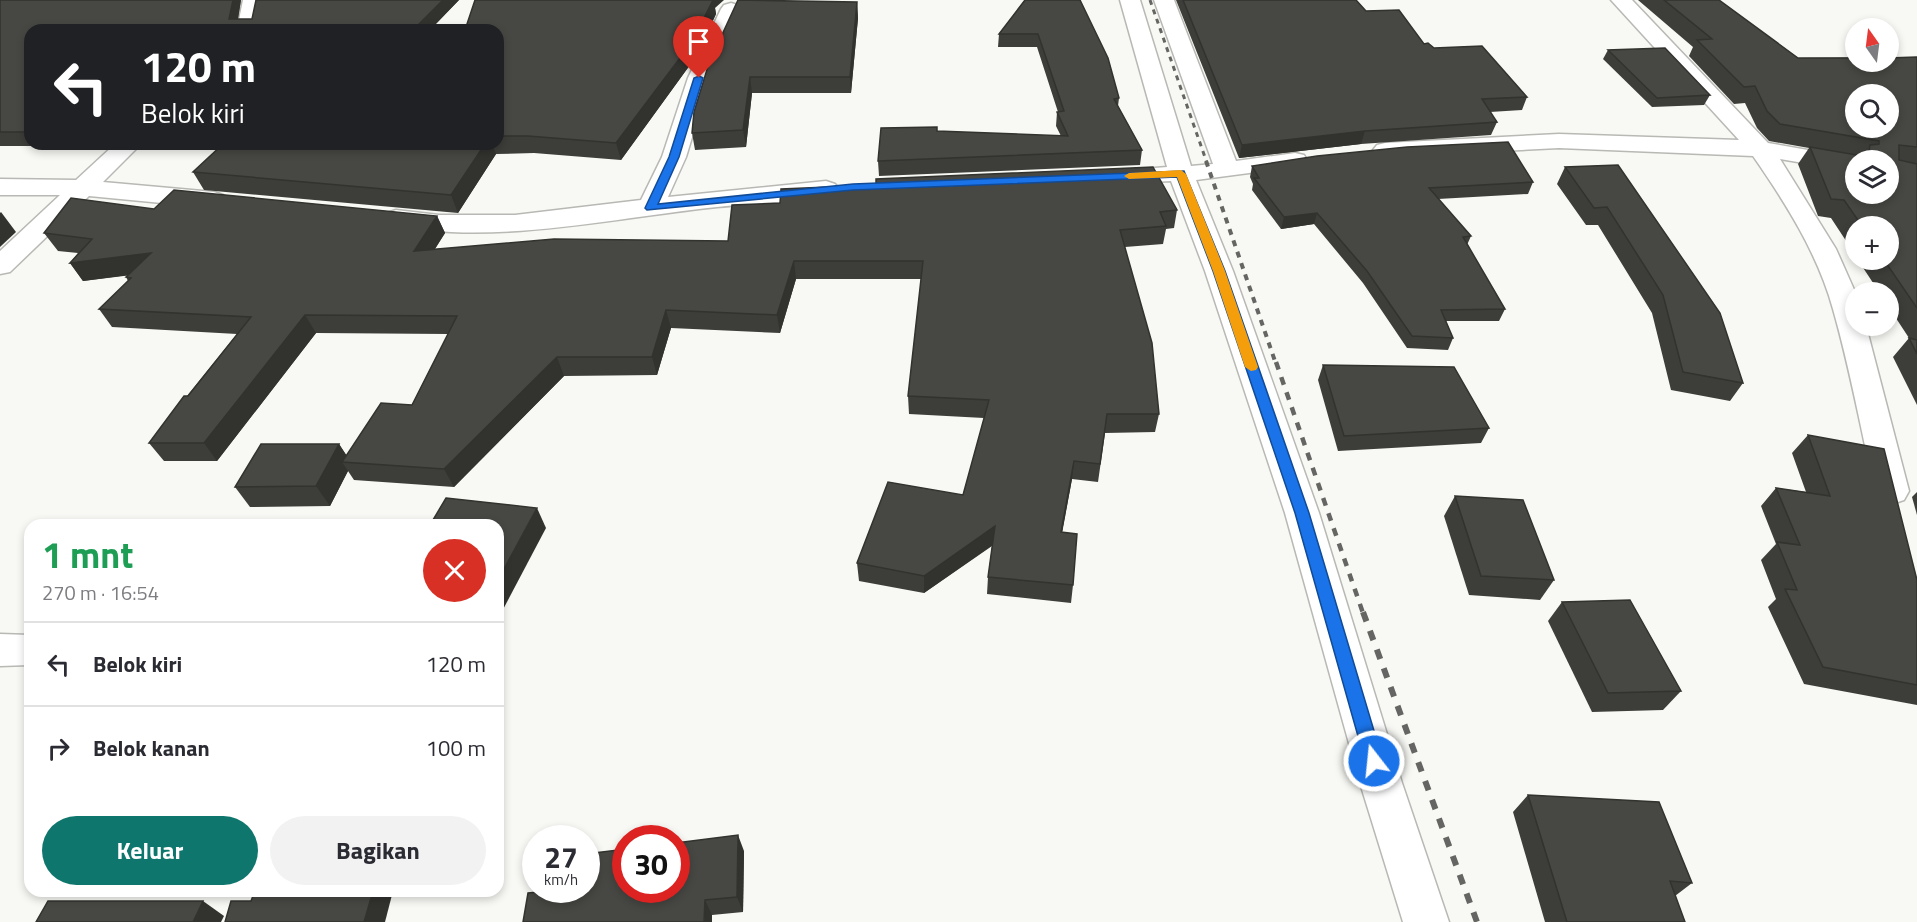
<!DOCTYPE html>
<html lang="id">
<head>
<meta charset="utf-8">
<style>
	:root { --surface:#fff; --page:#f2f2f3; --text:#2b2b33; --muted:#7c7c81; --line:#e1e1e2; --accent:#0f766e }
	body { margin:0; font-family:"Titillium Web",sans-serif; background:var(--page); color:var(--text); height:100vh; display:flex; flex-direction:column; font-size:22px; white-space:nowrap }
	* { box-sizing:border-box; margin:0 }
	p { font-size:20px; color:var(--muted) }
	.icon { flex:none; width:33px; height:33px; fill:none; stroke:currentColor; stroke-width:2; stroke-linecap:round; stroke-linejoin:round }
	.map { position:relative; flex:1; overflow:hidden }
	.details { position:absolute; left:24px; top:519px; width:480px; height:378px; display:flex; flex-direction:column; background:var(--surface); border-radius:18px; box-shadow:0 3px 9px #0003 }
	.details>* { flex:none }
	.banner { position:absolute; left:24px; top:24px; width:480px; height:126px; border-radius:18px; box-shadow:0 3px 9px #0003; background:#202124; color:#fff; overflow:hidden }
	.needle { width:39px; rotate:346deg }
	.fabs { position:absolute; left:1845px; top:18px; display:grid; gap:12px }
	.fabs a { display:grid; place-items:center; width:54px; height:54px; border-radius:50%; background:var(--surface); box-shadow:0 3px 9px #0003; font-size:30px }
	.speed { position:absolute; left:522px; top:825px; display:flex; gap:12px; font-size:30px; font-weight:700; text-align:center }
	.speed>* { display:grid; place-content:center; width:78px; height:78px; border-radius:50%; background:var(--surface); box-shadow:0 3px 9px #0003; line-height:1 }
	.speed small { font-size:15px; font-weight:400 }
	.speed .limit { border:9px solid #d22; background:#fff; color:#111 }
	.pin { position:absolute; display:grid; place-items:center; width:51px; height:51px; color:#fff; margin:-62px -26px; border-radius:50% 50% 50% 0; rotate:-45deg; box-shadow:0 0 6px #0007 }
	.pin .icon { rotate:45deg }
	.me { position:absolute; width:66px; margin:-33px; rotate:344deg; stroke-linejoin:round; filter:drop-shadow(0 0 4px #0008) }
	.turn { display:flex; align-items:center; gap:21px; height:126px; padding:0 18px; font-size:27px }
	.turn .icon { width:78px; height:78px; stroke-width:2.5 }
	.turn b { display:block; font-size:42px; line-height:51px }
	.round { display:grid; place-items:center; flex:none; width:63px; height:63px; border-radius:32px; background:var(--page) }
	.summary { display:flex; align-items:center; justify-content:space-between; height:102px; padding:0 18px }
	h1 { font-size:36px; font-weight:700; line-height:45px; color:#1e9e55 }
	.primary-button { display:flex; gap:12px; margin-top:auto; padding:12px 18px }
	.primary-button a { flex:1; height:69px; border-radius:36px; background:var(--accent); color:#fff; font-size:24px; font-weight:700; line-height:69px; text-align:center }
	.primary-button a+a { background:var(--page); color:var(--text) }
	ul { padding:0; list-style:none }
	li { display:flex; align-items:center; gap:18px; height:84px; padding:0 18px; border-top:2px solid var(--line) }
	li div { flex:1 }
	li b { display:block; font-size:22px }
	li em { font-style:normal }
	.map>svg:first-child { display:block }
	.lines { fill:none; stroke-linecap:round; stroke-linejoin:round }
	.street-casing { stroke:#b8b8b4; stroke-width:3 }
	.street { fill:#fff; fill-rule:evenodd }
	.rail-far3 { stroke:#656563; stroke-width:3; stroke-dasharray:5 5; stroke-linecap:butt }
	.rail-far2 { stroke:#656563; stroke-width:4; stroke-dasharray:6 6; stroke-linecap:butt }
	.rail-far1 { stroke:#656563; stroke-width:4.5; stroke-dasharray:8 8; stroke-linecap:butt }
	.rail { stroke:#656563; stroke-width:6; stroke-dasharray:10 10; stroke-linecap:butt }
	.wall { fill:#3d3d3a }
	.shaded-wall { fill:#32322f }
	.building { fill:#474743; stroke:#32322f; stroke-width:1.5; fill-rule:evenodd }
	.route { fill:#1a73e8; stroke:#114b97; stroke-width:1.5 }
	.slow { fill:#f59e0b }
</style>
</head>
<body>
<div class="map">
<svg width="1917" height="922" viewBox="0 0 1917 922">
	<rect width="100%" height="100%" fill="#f8f8f4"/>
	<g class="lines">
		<defs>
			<g id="street">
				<path d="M 243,0 L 263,0 L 257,30 L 237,30 Z"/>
				<path d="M 1120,0 L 1140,0 L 1191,166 L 1213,164 L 1154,0 L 1174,0 L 1236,161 L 1295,153 L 1304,155 L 1307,160 L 1304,165 L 1295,167 L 1196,180 L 1233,271 L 1319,513 L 1402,783 L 1449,922 L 1403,922 L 1360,783 L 1285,513 L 1205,271 L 1171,181 L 1114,184 L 1105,182 L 1102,177 L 1105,172 L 1167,167 Z"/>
				<path d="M 1611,0 L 1632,0 L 1768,143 L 1865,160 L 1856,160 L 1856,172 L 1780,159 L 1836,249 L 1856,294 L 1856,326 L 1866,326 L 1909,491 L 1904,500 L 1892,504 L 1880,500 L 1875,491 C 1861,430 1850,368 1833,309 C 1818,254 1785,202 1753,156 L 1559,148 L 1385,157 L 1377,155 L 1373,150 L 1377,145 L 1385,143 L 1559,134 L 1739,140 Z"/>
				<path d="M 731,3 L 738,5 L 741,9 L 710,78 L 686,157 L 668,197 L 826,181 L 835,184 L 839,189 L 835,194 C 797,204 756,203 717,207 C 618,217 484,248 387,223 L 383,218 L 387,213 L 396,210 L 439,215 L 515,215 L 641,200 L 662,157 L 688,78 L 721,9 L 724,5 Z"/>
				<path d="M 115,144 L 141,144 L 103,182 L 214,192 L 223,195 L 227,200 L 223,205 L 214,208 L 89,196 L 10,272 L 0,274 L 0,251 L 60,195 L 0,195 L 0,179 L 76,180 Z"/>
				<path d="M 0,634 L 30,635 L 30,665 L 0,666 Z"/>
			</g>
		</defs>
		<use href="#street" class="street-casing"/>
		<use href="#street" class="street"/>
		<path class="rail-far3" d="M 1150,0 L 1207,163"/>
		<path class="rail-far2" d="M 1206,161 L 1276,364"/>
		<path class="rail-far1" d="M 1276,362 L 1363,613"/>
		<path class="rail" d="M 1363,612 L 1477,922"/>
	</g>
	<g class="wall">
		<path d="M 0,0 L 241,0 L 238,19 L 252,19 L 256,0 L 459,0 L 430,30 L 30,30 L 30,144 L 64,144 L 64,146 L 0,146 Z"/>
		<path d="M 1025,0 L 1119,98 L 1118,106 L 1142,150 L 1140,165 L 879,176 L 878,161 L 1061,136 L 1056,126 L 1057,112 L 1058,112 L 1037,47 L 998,47 L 999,34 Z"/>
		<path d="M 1176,0 L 1356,0 L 1366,11 L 1424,44 L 1527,97 L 1522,110 L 1490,112 L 1497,122 L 1491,135 L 1361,144 L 1239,158 Z"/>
		<path d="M 1638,0 L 1719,0 L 1798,58 L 1917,57 L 1917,405 L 1893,357 L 1909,338 L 1888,306 L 1888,292 L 1879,292 L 1858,260 L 1888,260 L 1888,226 L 1856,226 L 1856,256 L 1831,218 L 1818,216 L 1798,164 L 1809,148 L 1769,141 L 1757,128 L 1745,103 L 1734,104 L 1689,56 L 1693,47 Z"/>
		<path d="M 857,2 L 858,18 L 851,93 L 752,93 L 746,147 L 695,150 L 692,133 L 694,112 Z"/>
		<path d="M 715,8 L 716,14 L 695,58 L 621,160 L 534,153 L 496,154 L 458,213 L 204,190 L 193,172 L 356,148 L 414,147 L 416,144 L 498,144 L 498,30 Z"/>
		<path d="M 1608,50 L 1710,95 L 1704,105 L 1652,107 L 1603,59 Z"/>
		<path d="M 1618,165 L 1743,383 L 1730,401 L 1671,390 L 1652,313 L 1598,225 L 1586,225 L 1557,184 L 1565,167 Z"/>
		<path d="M 1252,166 L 1533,182 L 1528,194 L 1438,199 L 1471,236 L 1467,245 L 1505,309 L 1499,321 L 1446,321 L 1453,338 L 1448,350 L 1407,348 L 1363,283 L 1314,224 L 1281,229 L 1252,190 L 1253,184 L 1250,177 Z"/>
		<path d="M 154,209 L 437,216 L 445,233 L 435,249 L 728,241 L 1177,210 L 1174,228 L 1166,229 L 1163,244 L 1125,247 L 1159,414 L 1155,432 L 1105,433 L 1098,482 L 1072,479 L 1062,532 L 1073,585 L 1071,603 L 987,594 L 988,577 L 992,546 L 924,593 L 859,581 L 857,563 L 963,495 L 984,418 L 909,414 L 908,396 L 921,279 L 796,279 L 780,333 L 671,328 L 657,375 L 564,376 L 454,487 L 354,480 L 348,471 L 330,506 L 250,507 L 235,487 L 339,444 L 347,456 L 412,405 L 448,334 L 316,333 L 217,461 L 164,461 L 149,443 L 237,334 L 112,327 L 99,309 L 128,281 L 126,277 L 128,275 L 83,281 L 70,263 L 78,253 L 58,251 L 44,233 Z"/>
		<path d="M 1323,365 L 1489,428 L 1481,443 L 1338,451 L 1318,380 Z"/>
		<path d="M 1808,435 L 1917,580 L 1917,705 L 1804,684 L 1768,607 L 1776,599 L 1761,560 L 1776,544 L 1761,506 L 1776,488 L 1806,492 L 1792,453 Z"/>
		<path d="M 1917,492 L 1917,515 L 1912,497 Z"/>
		<path d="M 1455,496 L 1554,580 L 1540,600 L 1469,595 L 1444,516 Z"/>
		<path d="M 1562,602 L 1681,691 L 1663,710 L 1592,712 L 1548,621 Z"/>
		<path d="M 1528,795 L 1692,883 L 1675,896 L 1685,922 L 1545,922 L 1513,812 Z"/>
		<path d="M 744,851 L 743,912 L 712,915 L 586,890 Z"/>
	</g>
	<g class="shaded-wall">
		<path d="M 233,0 L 241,0 L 236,30 L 229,19 Z"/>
		<path d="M 443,0 L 459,0 L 430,30 L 413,30 Z"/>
		<path d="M 708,0 L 724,0 L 715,8 L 716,14 L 695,58 L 621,160 L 616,143 Z"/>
		<path d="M 857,2 L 858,18 L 851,93 L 850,77 Z"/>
		<path d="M 750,77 L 752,93 L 746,147 L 743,130 Z"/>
		<path d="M 1365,131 L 1361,144 L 1239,158 L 1242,145 Z"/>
		<path d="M 485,144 L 492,144 L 496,154 L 458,213 L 451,195 Z"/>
		<path d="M 1,212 L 16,232 L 0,247 L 0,213 Z"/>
		<path d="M 1317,213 L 1314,224 L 1281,229 L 1284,217 Z"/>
		<path d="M 437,216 L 445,233 L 422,269 L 414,251 Z"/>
		<path d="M 151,253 L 164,271 L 83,281 L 70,263 Z"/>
		<path d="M 794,261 L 796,279 L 780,333 L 777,315 Z"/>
		<path d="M 666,310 L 671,328 L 657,375 L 652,357 Z"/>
		<path d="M 305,315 L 316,333 L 217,461 L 204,443 Z"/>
		<path d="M 557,357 L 564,376 L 454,487 L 444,469 Z"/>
		<path d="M 339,444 L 351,463 L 342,462 L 348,471 L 330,506 L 316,486 Z"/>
		<path d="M 1074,461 L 1072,479 L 1059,550 L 1061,532 Z"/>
		<path d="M 537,508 L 546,528 L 498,619 L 498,580 Z"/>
		<path d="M 995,526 L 994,544 L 924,593 L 924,576 Z"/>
		<path d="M 738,835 L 744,851 L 743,912 L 737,897 Z"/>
		<path d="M 373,891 L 393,891 L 385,922 L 364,922 Z"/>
		<path d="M 705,900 L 712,915 L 712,922 L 704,922 Z"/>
		<path d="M 203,901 L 224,916 L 221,922 L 193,922 Z"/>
	</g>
	<g class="building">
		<path d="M 0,0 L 233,0 L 229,19 L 252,19 L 256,0 L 443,0 L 413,30 L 30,30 L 30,132 L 0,132 Z"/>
		<path d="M 475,0 L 713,0 L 692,42 L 616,143 L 528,136 L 498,136 L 498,30 L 465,30 Z"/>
		<path d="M 738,0 L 857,2 L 850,77 L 750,77 L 743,130 L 692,133 L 694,112 L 709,63 Z"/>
		<path d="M 1025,0 L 1080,0 L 1108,58 L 1119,98 L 1114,99 L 1142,150 L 878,161 L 881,128 L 937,127 L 937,131 L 1068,136 L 1057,112 L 1064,111 L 1038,34 L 999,34 Z"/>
		<path d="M 1183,0 L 1356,0 L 1366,11 L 1399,10 L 1424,44 L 1428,43 L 1434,48 L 1482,46 L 1527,97 L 1482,99 L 1497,122 L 1365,131 L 1242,145 Z"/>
		<path d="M 1664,0 L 1719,0 L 1798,58 L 1856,58 L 1856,62 L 1888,62 L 1888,58 L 1917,57 L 1917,147 L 1899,145 L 1899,160 L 1917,164 L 1917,308 L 1884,260 L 1888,260 L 1888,226 L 1862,226 L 1844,200 L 1831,199 L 1810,147 L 1868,157 L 1870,145 L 1879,144 L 1879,141 L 1780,124 L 1767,111 L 1755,86 L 1744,87 L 1697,40 L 1712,39 ZM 1856,94 L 1888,94 L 1888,128 L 1856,128 ZM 1856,160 L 1888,160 L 1888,194 L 1856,194 Z"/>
		<path d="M 1665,48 L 1710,95 L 1657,98 L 1608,50 Z"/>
		<path d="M 1508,142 L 1533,182 L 1429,188 L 1471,236 L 1463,237 L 1505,309 L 1441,310 L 1453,338 L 1412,336 L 1367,271 L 1317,213 L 1284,217 L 1254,178 L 1259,178 L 1252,166 L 1317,156 L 1407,147 Z"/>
		<path d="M 223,144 L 313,144 L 356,148 L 360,144 L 387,144 L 414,147 L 416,144 L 485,144 L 451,195 L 193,172 Z"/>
		<path d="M 1618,165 L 1720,313 L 1743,383 L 1683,372 L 1663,295 L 1607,207 L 1594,208 L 1565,167 Z"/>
		<path d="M 1153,167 L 1177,210 L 1160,212 L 1166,226 L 1120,230 L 1152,343 L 1159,414 L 1107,414 L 1100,464 L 1074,461 L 1061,532 L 1077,534 L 1073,585 L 988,577 L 995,526 L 924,576 L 857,563 L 888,482 L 963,495 L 989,400 L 908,396 L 923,261 L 794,261 L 777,315 L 666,310 L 652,357 L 557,357 L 444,469 L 342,462 L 381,403 L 412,405 L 457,316 L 305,315 L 204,443 L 149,443 L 184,396 L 188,396 L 251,317 L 99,309 L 131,278 L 126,277 L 151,253 L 70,263 L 92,239 L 44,233 L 71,198 L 154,209 L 174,190 L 437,216 L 414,251 L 554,239 L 728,241 L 732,205 L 780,203 L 781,189 L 876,185 L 876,179 Z"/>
		<path d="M 1909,338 L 1917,340 L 1917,354 Z"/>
		<path d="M 1323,365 L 1454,367 L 1489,428 L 1344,436 Z"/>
		<path d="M 1808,435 L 1884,449 L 1917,580 L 1917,685 L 1823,667 L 1785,589 L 1797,590 L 1777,542 L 1800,545 L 1776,488 L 1830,496 Z"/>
		<path d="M 261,444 L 339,444 L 316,486 L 235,487 Z"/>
		<path d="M 1455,496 L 1523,500 L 1554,580 L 1481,576 Z"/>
		<path d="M 446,498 L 537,508 L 498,580 L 498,525 L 430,525 Z"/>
		<path d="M 1630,600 L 1681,691 L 1608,693 L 1562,602 Z"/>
		<path d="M 1528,795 L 1659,802 L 1692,883 L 1670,881 L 1685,922 L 1567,922 Z"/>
		<path d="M 738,835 L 737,897 L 705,900 L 704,922 L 523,922 L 528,893 L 561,890 L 586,890 L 586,854 L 626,849 L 626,890 L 676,890 L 676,843 Z"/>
		<path d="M 255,891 L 373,891 L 364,922 L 225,922 L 231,901 L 251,901 Z"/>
		<path d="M 48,901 L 203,901 L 193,922 L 36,922 Z"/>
	</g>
	<path class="route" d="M 699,76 L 703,78 L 679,157 L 658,204 L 853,184 L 1184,171 L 1225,271 L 1309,513 L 1383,761 L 1380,766 L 1374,769 L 1368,766 L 1365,761 L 1295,513 L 1213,271 L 1177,177 L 853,190 L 647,210 L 645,208 L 669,157 L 694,78 Z"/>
	<path class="slow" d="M 1181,170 L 1186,174 L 1225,271 L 1258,367 L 1256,370 L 1251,371 L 1245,367 L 1213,271 L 1177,177 L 1129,179 L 1124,176 L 1129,173 Z"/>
</svg>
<div class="fabs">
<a><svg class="needle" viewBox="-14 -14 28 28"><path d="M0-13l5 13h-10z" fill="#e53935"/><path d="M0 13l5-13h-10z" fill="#7c7c81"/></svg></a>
<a><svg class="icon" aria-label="search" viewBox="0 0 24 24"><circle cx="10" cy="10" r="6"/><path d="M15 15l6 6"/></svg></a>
<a><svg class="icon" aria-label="layers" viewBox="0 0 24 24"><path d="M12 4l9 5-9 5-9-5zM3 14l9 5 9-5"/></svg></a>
<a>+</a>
<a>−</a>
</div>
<div class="speed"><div>27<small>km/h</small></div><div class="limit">30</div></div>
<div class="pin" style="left:699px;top:78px;background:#d93025"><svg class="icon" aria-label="arrive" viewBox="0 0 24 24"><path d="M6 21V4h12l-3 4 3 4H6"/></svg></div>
<svg class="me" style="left:1374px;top:761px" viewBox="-20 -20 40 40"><circle r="17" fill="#1a73e8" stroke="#fff" stroke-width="3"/><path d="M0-11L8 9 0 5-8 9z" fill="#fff"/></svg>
<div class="banner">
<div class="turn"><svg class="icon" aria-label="left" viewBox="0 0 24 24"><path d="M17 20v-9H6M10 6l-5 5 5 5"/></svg><div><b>120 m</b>Belok kiri</div></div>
</div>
<section class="details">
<div class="summary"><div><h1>1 mnt</h1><p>270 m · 16:54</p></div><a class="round" style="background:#d93025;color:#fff"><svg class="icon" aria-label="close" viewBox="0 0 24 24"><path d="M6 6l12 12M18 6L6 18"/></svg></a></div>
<ul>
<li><svg class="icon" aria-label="left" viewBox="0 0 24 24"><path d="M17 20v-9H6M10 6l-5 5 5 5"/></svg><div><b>Belok kiri</b></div><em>120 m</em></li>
<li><svg class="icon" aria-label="right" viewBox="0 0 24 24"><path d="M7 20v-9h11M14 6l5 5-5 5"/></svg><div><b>Belok kanan</b></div><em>100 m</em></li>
</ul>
<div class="primary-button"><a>Keluar</a><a>Bagikan</a></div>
</section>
</div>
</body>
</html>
